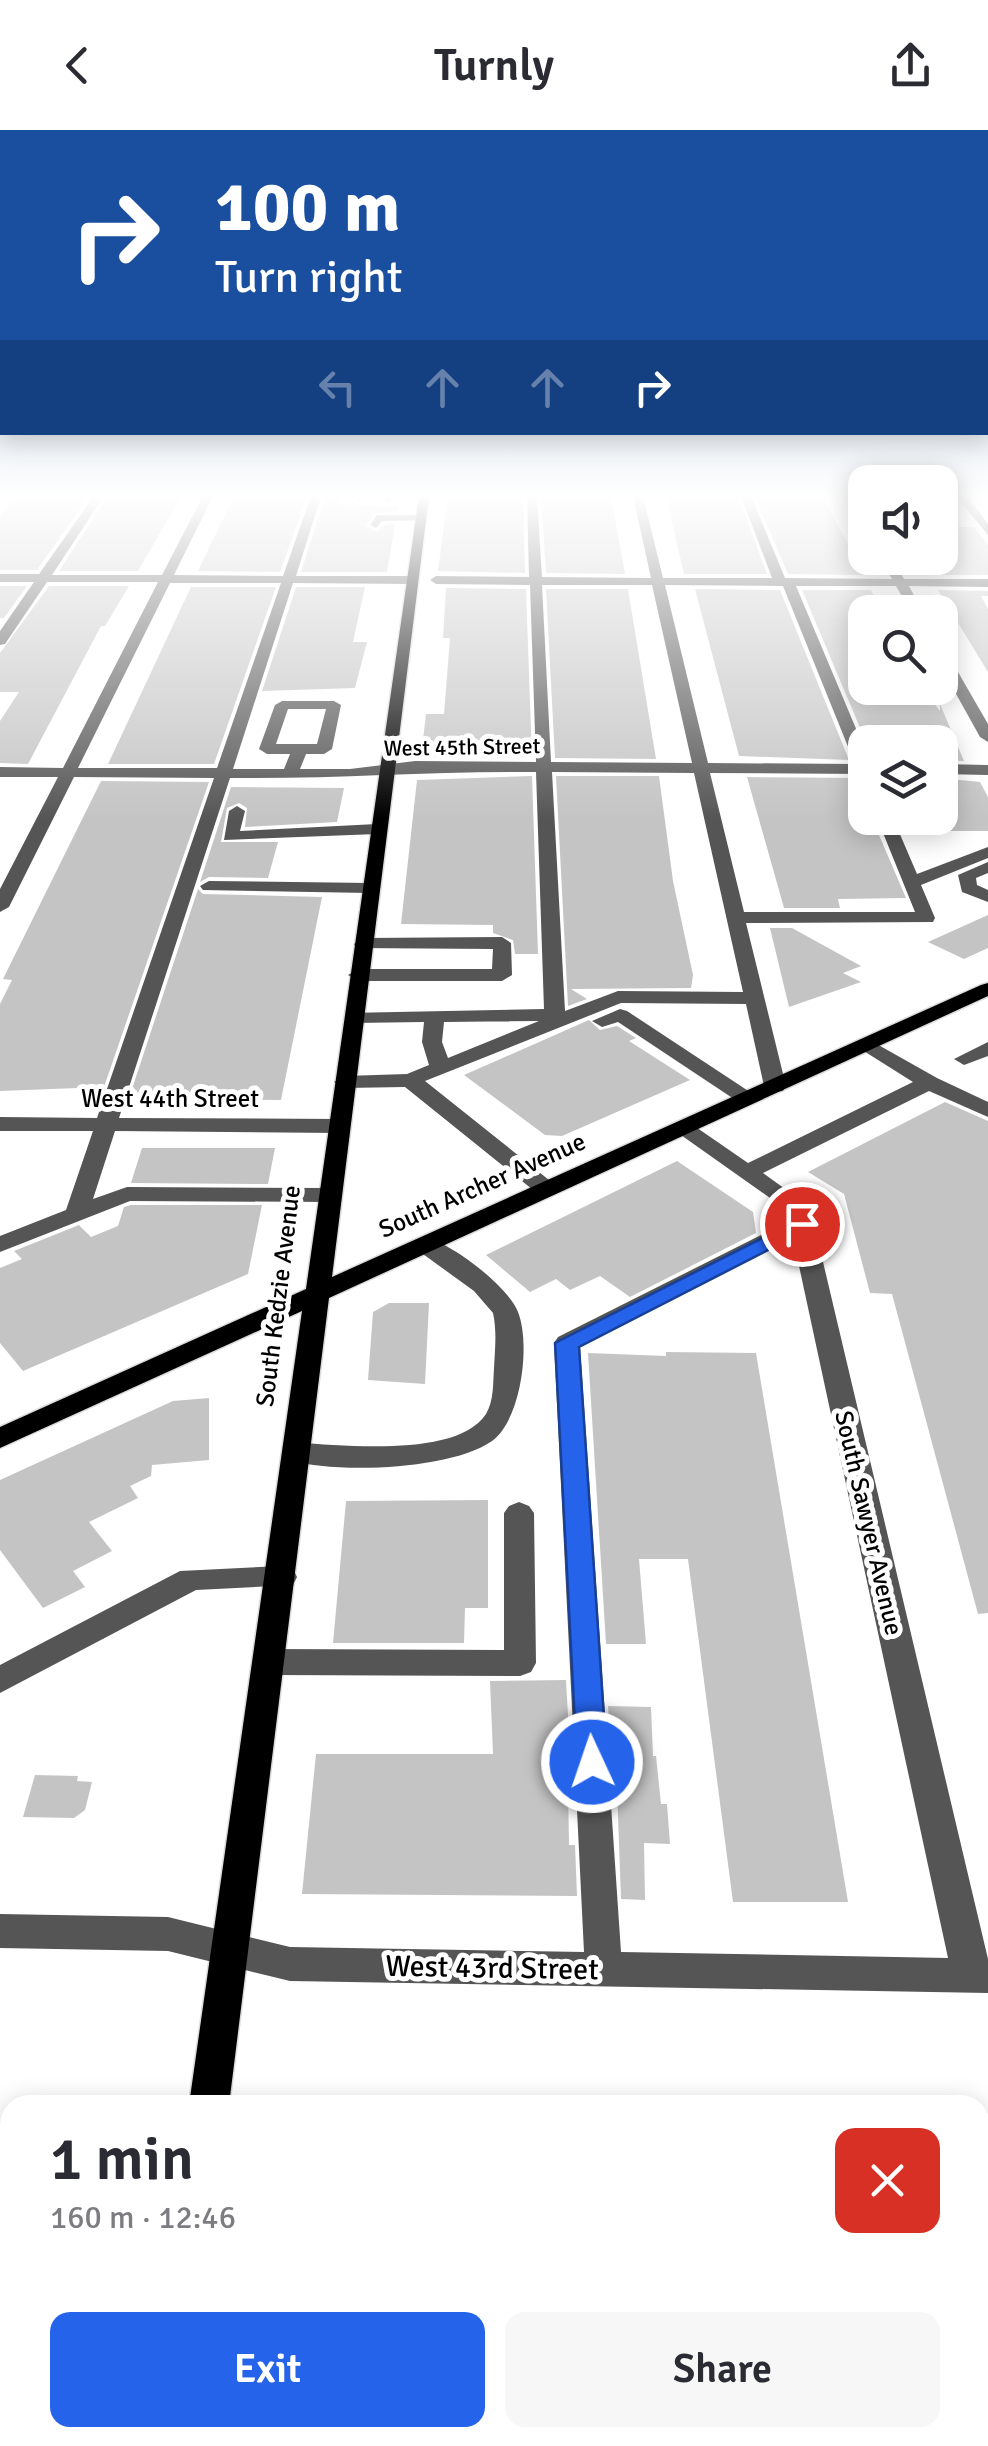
<!DOCTYPE html>
<html lang="en">
<head>
<meta charset="utf-8">
<style>
	:root { --surface:#fff; --page:#f7f7f7; --text:#2b2b33; --muted:#7c7c81; --accent:#2563eb }
	body { margin:0; font-family:Signika,sans-serif; background:var(--page); color:var(--text); height:100vh; display:flex; flex-direction:column; font-size:38px; white-space:nowrap }
	* { box-sizing:border-box; margin:0 }
	p { font-size:32px; color:var(--muted) }
	.icon { flex:none; width:55px; height:55px; fill:none; stroke:currentColor; stroke-width:2; stroke-linecap:round; stroke-linejoin:round }
	.map { position:relative; flex:1; overflow:hidden }
	.panel { position:absolute; left:0px; top:1965px; width:990px; height:352px; display:flex; flex-direction:column; background:var(--surface); border-radius:30px 30px 0 0; box-shadow:0 5px 25px #0003 }
	.panel>* { flex:none }
	.hud { position:absolute; left:0px; top:0px; width:990px; height:305px; box-shadow:0 5px 25px #0003; background:#1a4fa0; color:#fff; overflow:hidden }
	.tools { position:absolute; left:848px; top:335px; display:grid; gap:20px }
	.tools a { display:grid; place-items:center; width:110px; height:110px; border-radius:20px; background:var(--surface); box-shadow:0 5px 25px #0003; font-size:50px }
	.pin { position:absolute; display:grid; place-items:center; width:85px; height:85px; color:#fff; margin:-42px; border:5px solid #fff; border-radius:50%; box-shadow:0 2px 10px #0007 }
	.me { position:absolute; width:110px; margin:-55px; rotate:357deg; stroke-linejoin:round; filter:drop-shadow(0 0 8px #0008) }
	.turn { display:flex; align-items:center; gap:35px; height:210px; padding:0 50px; font-size:45px }
	.turn .icon { width:130px; height:130px; stroke-width:2.5 }
	.turn b { display:block; font-size:70px; line-height:85px }
	.lanes { display:flex; align-items:center; height:95px; padding:0 50px; background:#0003; justify-content:center; gap:50px; direction:ltr }
	.lanes .off { opacity:.35 }
	.round { display:grid; place-items:center; flex:none; width:105px; height:105px; border-radius:20px; background:var(--page) }
	.headline { display:flex; align-items:center; justify-content:space-between; height:170px; padding:0 50px }
	h1 { font-size:60px; font-weight:600; line-height:75px }
	.cta { display:flex; gap:20px; margin-top:auto; padding:20px 50px }
	.cta a { flex:1; height:115px; border-radius:20px; background:var(--accent); color:#fff; font-size:40px; font-weight:600; line-height:115px; text-align:center }
	.cta a+a { background:var(--page); color:var(--text) }
	header { display:flex; justify-content:space-between; align-items:center; height:130px; padding:0 50px; background:var(--surface); font-size:45px; font-weight:600 }
	.map>svg:first-child { display:block }
	.building { fill:#c4c4c4 }
	.lines { fill:none; stroke-linecap:round; stroke-linejoin:round }
	.major-casing { stroke:#dbdbdb; stroke-width:3 }
	.minor { fill:#555; fill-rule:evenodd }
	.major { fill:#000; fill-rule:evenodd }
	.route { fill:#2563eb; stroke:#184099; stroke-width:2.5 }
	.labels { text-anchor:middle; dominant-baseline:central; stroke-width:10; stroke-linejoin:round; paint-order:stroke }
	.far-street-label { font-size:22px; fill:#000; stroke:#fff }
	.street-label { font-size:25px; fill:#000; stroke:#fff }
	.near-street-label { font-size:30px; fill:#000; stroke:#fff }
</style>
</head>
<body>
<header><svg class="icon" aria-label="back" viewBox="0 0 24 24"><path d="M15 5l-7 7 7 7"/></svg>Turnly<svg class="icon" aria-label="share" viewBox="0 0 24 24"><path d="M12 15V3M7 8l5-5 5 5M5 13v7h14v-7"/></svg></header>
<div class="map">
<svg width="988" height="2316" viewBox="0 0 988 2316">
	<rect width="100%" height="100%" fill="#fff"/>
	<g class="building">
		<path d="M 17,366 L 89,366 L 37,440 L 0,440 L 0,386 Z"/>
		<path d="M 108,366 L 180,368 L 138,441 L 59,441 Z"/>
		<path d="M 293,366 L 307,366 L 280,442 L 198,441 L 233,368 Z"/>
		<path d="M 448,366 L 523,366 L 525,443 L 438,441 Z"/>
		<path d="M 541,366 L 611,366 L 625,444 L 546,443 Z"/>
		<path d="M 666,366 L 738,366 L 767,444 L 684,444 Z"/>
		<path d="M 755,366 L 822,366 L 865,445 L 788,444 Z"/>
		<path d="M 325,367 L 341,367 L 339,375 L 398,376 L 398,381 L 374,383 L 366,396 L 377,402 L 384,395 L 395,394 L 387,442 L 301,442 Z"/>
		<path d="M 940,397 L 974,397 L 988,415 L 988,445 L 929,445 L 919,428 L 940,428 Z"/>
		<path d="M 0,456 L 27,456 L 4,488 L 0,488 Z"/>
		<path d="M 49,456 L 129,456 L 105,496 L 101,496 L 28,634 L 0,633 L 0,591 L 19,562 L 0,562 L 0,523 Z"/>
		<path d="M 191,457 L 276,457 L 214,634 L 108,634 Z"/>
		<path d="M 296,457 L 365,457 L 353,512 L 367,512 L 355,558 L 262,561 Z"/>
		<path d="M 446,458 L 526,459 L 532,628 L 421,627 L 426,584 L 444,584 L 450,508 L 443,508 Z"/>
		<path d="M 546,459 L 628,459 L 656,629 L 555,628 Z"/>
		<path d="M 695,459 L 780,460 L 849,630 L 739,626 Z"/>
		<path d="M 802,460 L 871,460 L 881,482 L 865,482 L 865,558 L 922,558 L 940,581 L 940,574 L 964,631 L 940,630 L 940,612 L 866,612 Z"/>
		<path d="M 938,460 L 988,461 L 988,466 L 981,466 L 988,479 L 988,542 Z"/>
		<path d="M 532,646 L 538,824 L 515,824 L 513,810 L 493,803 L 493,795 L 401,794 L 417,650 Z"/>
		<path d="M 556,646 L 659,646 L 673,751 L 693,845 L 691,858 L 571,859 L 587,869 L 568,876 Z"/>
		<path d="M 747,647 L 865,648 L 865,688 L 873,691 L 906,768 L 838,769 L 840,778 L 784,778 Z"/>
		<path d="M 940,648 L 980,652 L 988,667 L 988,701 L 940,701 Z"/>
		<path d="M 101,651 L 209,652 L 104,957 L 0,961 L 0,874 L 12,850 L 3,849 Z"/>
		<path d="M 231,657 L 344,658 L 337,692 L 245,697 L 247,678 L 239,673 L 227,678 L 221,712 L 278,712 L 268,748 L 209,747 L 200,752 Z"/>
		<path d="M 198,759 L 203,764 L 322,767 L 281,970 L 129,968 Z"/>
		<path d="M 988,785 L 988,818 L 964,829 L 928,812 Z"/>
		<path d="M 770,798 L 792,798 L 861,836 L 843,843 L 861,852 L 789,877 Z"/>
		<path d="M 589,890 L 600,900 L 617,896 L 636,908 L 629,911 L 690,950 L 562,1006 L 545,1005 L 464,945 Z"/>
		<path d="M 945,972 L 988,991 L 988,1483 L 978,1484 L 892,1164 L 870,1163 L 844,1064 L 808,1042 Z"/>
		<path d="M 142,1018 L 275,1018 L 268,1054 L 131,1053 Z"/>
		<path d="M 677,1031 L 753,1082 L 756,1103 L 630,1167 L 600,1146 L 570,1160 L 556,1149 L 530,1162 L 486,1125 Z"/>
		<path d="M 131,1075 L 262,1075 L 248,1144 L 23,1241 L 0,1213 L 0,1138 L 22,1129 L 14,1121 L 79,1095 L 91,1107 L 118,1096 L 124,1077 Z"/>
		<path d="M 389,1173 L 429,1173 L 425,1254 L 368,1250 L 373,1182 Z"/>
		<path d="M 666,1222 L 756,1223 L 848,1772 L 733,1772 L 688,1429 L 639,1429 L 646,1514 L 606,1514 L 588,1223 L 666,1226 Z"/>
		<path d="M 209,1268 L 209,1330 L 152,1335 L 151,1346 L 130,1356 L 138,1368 L 89,1392 L 112,1421 L 73,1441 L 85,1457 L 43,1478 L 0,1420 L 0,1350 L 173,1271 Z"/>
		<path d="M 488,1370 L 488,1478 L 465,1478 L 464,1513 L 333,1513 L 346,1371 Z"/>
		<path d="M 566,1550 L 572,1657 L 568,1657 L 569,1715 L 575,1715 L 577,1766 L 302,1764 L 316,1624 L 493,1624 L 490,1551 Z"/>
		<path d="M 608,1576 L 651,1577 L 653,1626 L 656,1626 L 661,1674 L 667,1674 L 670,1714 L 644,1713 L 645,1770 L 621,1769 L 617,1658 L 614,1658 Z"/>
		<path d="M 35,1645 L 78,1646 L 77,1651 L 92,1652 L 85,1680 L 74,1688 L 23,1687 Z"/>
	</g>
	<g class="lines">
		<defs>
			<g id="major">
				<path d="M 419,366 L 429,366 L 332,1147 L 981,855 L 988,853 L 988,866 L 329,1168 L 229,1975 L 189,1975 L 302,1181 L 0,1318 L 0,1297 L 306,1159 Z"/>
				<path d="M 140,2308 L 186,2308 L 185,2316 L 139,2316 Z"/>
			</g>
		</defs>
		<use href="#major" class="major-casing"/>
		<g class="minor">
			<path d="M 94,366 L 104,366 L 52,445 L 162,445 L 203,366 L 213,366 L 174,445 L 283,446 L 311,366 L 321,366 L 296,446 L 412,446 L 418,450 L 412,454 L 293,453 L 233,639 L 284,639 L 290,624 L 267,624 L 259,619 L 275,575 L 282,571 L 334,571 L 341,575 L 332,619 L 324,624 L 306,624 L 300,639 L 350,639 L 415,631 L 536,632 L 530,455 L 436,454 L 430,450 L 436,446 L 529,447 L 527,366 L 537,366 L 542,447 L 651,448 L 633,366 L 643,366 L 663,448 L 772,448 L 741,366 L 751,366 L 785,448 L 892,449 L 880,428 L 892,428 L 904,449 L 988,449 L 988,457 L 909,456 L 923,482 L 911,482 L 896,456 L 796,456 L 865,620 L 865,644 L 710,643 L 744,782 L 915,782 L 877,688 L 893,688 L 917,744 L 988,717 L 988,728 L 921,755 L 935,788 L 933,792 L 746,793 L 786,956 L 783,961 L 775,962 L 764,956 L 746,874 L 621,873 L 425,951 L 554,1054 L 558,1059 L 546,1066 L 538,1064 L 405,957 L 345,958 L 334,952 L 345,946 L 407,944 L 429,935 L 422,912 L 424,892 L 353,893 L 346,891 L 346,883 L 544,879 L 536,642 C 434,641 332,649 230,648 L 119,988 L 339,989 L 350,996 L 339,1003 L 115,1001 L 93,1069 L 127,1057 L 330,1058 L 342,1065 L 330,1072 L 130,1071 L 0,1122 L 0,1106 L 66,1080 L 93,1001 L 0,1001 L 0,987 L 97,988 L 214,648 L 74,647 L 9,777 L 0,782 L 0,759 L 58,647 L 0,647 L 0,637 L 63,638 L 158,452 L 47,452 L 5,514 L 0,515 L 0,501 L 34,452 L 0,452 L 0,444 L 39,444 ZM 170,453 L 281,453 L 217,638 L 78,638 ZM 542,455 L 652,455 L 692,633 L 551,632 ZM 665,455 L 783,456 L 855,634 L 708,633 ZM 288,579 L 326,579 L 317,614 L 276,614 ZM 552,642 L 694,643 L 743,862 L 618,861 L 565,881 ZM 539,891 L 448,928 L 442,912 L 444,892 Z"/>
			<path d="M 354,366 L 364,366 L 358,372 Z"/>
			<path d="M 384,366 L 394,366 L 388,373 Z"/>
			<path d="M 846,366 L 856,366 L 865,380 L 865,393 Z"/>
			<path d="M 956,366 L 967,366 L 988,394 L 988,405 Z"/>
			<path d="M 421,385 L 425,390 L 382,391 L 376,398 L 370,395 L 377,385 Z"/>
			<path d="M 940,519 L 947,523 L 988,594 L 988,612 L 980,607 L 940,535 Z"/>
			<path d="M 940,634 L 988,635 L 988,645 L 940,644 Z"/>
			<path d="M 237,676 L 245,681 L 240,701 L 377,694 L 385,699 L 377,704 L 224,710 L 229,681 Z"/>
			<path d="M 988,732 L 988,743 L 976,748 L 977,755 L 988,760 L 988,772 L 962,762 L 958,745 Z"/>
			<path d="M 209,751 L 370,753 L 379,758 L 370,763 L 203,760 L 200,756 Z"/>
			<path d="M 502,807 L 511,813 L 512,845 L 502,851 L 358,851 L 348,845 L 358,839 L 492,839 L 493,819 L 356,818 L 354,814 L 363,808 Z"/>
			<path d="M 620,879 L 627,881 L 759,968 L 748,974 L 740,973 L 618,892 L 602,897 L 592,891 Z"/>
			<path d="M 866,908 L 937,948 L 988,972 L 988,987 L 929,961 L 763,1043 L 810,1077 L 988,1829 L 988,1863 L 290,1851 L 168,1821 L 0,1818 L 0,1784 L 168,1787 L 290,1817 L 584,1822 L 554,1213 L 558,1207 L 789,1091 L 787,1080 L 671,998 L 682,991 L 690,993 L 748,1033 L 913,952 L 859,918 L 859,910 ZM 793,1108 L 948,1828 L 621,1822 L 580,1217 Z"/>
			<path d="M 988,912 L 988,926 L 964,935 L 954,929 Z"/>
			<path d="M 425,1107 C 451,1113 508,1156 518,1182 C 531,1215 521,1290 492,1311 C 451,1340 336,1344 289,1330 L 285,1323 L 289,1316 L 299,1313 C 345,1315 457,1328 486,1284 C 494,1271 493,1252 494,1238 C 495,1219 497,1201 493,1183 L 474,1161 L 416,1119 L 413,1114 Z"/>
			<path d="M 519,1372 L 529,1376 L 534,1383 L 536,1533 L 531,1542 L 520,1546 L 270,1545 L 259,1541 L 254,1532 L 259,1523 L 270,1519 L 504,1520 L 504,1383 L 509,1376 Z"/>
			<path d="M 282,1436 L 293,1439 L 297,1447 L 293,1455 L 196,1460 L 0,1563 L 0,1535 L 180,1441 Z"/>
			<rect x="980" y="2057" width="8" height="42"/>
			<path d="M 980,2179 L 988,2183 L 988,2264 L 980,2261 Z"/>
			<path d="M 600,2308 L 696,2308 L 697,2316 L 651,2316 L 650,2309 L 647,2316 L 596,2316 Z"/>
		</g>
		<use href="#major" class="major"/>
	</g>
	<linearGradient id="sky" x2="0" y2="1"><stop stop-color="#8cadcc"/><stop offset="0.53" stop-color="#fff"/><stop offset="1" stop-color="#fff" stop-opacity="0"/></linearGradient>
	<rect width="988" height="690" fill="url(#sky)"/>
	<path class="route" d="M 802,1088 L 809,1090 L 809,1099 L 579,1217 L 607,1632 L 603,1641 L 592,1644 L 581,1641 L 577,1632 L 555,1213 Z"/>
	<g class="labels">
		<g class="far-street-label">
			<text transform="translate(462 617) rotate(-1)">West 45th Street</text>
		</g>
		<g class="street-label">
			<text x="170" y="968">West 44th Street</text>
			<text transform="translate(482 1055) rotate(-24)">South Archer Avenue</text>
			<text transform="translate(278 1166) rotate(-83)">South Kedzie Avenue</text>
			<text transform="translate(869 1393) rotate(77)">South Sawyer Avenue</text>
		</g>
		<g class="near-street-label">
			<text transform="translate(492 1838) rotate(1)">West 43rd Street</text>
		</g>
	</g>
</svg>
<div class="tools">
<a><svg class="icon" aria-label="sound" viewBox="0 0 24 24"><path d="M4 9h4l5-4v14l-5-4H4zM17 9q2 3 0 6"/></svg></a>
<a><svg class="icon" aria-label="search" viewBox="0 0 24 24"><circle cx="10" cy="10" r="6"/><path d="M15 15l6 6"/></svg></a>
<a><svg class="icon" aria-label="layers" viewBox="0 0 24 24"><path d="M12 4l9 5-9 5-9-5zM3 14l9 5 9-5"/></svg></a>
</div>
<div class="pin" style="left:802px;top:1094px;background:#d93025"><svg class="icon" aria-label="arrive" viewBox="0 0 24 24"><path d="M6 21V4h12l-3 4 3 4H6"/></svg></div>
<svg class="me" style="left:592px;top:1632px" viewBox="-20 -20 40 40"><circle r="17" fill="#2563eb" stroke="#fff" stroke-width="3"/><path d="M0-11L8 9 0 5-8 9z" fill="#fff"/></svg>
<div class="hud">
<div class="turn"><svg class="icon" aria-label="right" viewBox="0 0 24 24"><path d="M7 20v-9h11M14 6l5 5-5 5"/></svg><div><b>100 m</b>Turn right</div></div>
<div class="lanes"><svg class="icon off" aria-label="left" viewBox="0 0 24 24"><path d="M17 20v-9H6M10 6l-5 5 5 5"/></svg><svg class="icon off" aria-label="ahead" viewBox="0 0 24 24"><path d="M12 20V5M6 11l6-6 6 6"/></svg><svg class="icon off" aria-label="ahead" viewBox="0 0 24 24"><path d="M12 20V5M6 11l6-6 6 6"/></svg><svg class="icon" aria-label="right" viewBox="0 0 24 24"><path d="M7 20v-9h11M14 6l5 5-5 5"/></svg></div>
</div>
<section class="panel">
<div class="headline"><div><h1>1 min</h1><p>160 m · 12:46</p></div><a class="round" style="background:#d93025;color:#fff"><svg class="icon" aria-label="close" viewBox="0 0 24 24"><path d="M6 6l12 12M18 6L6 18"/></svg></a></div>
<div class="cta"><a>Exit</a><a>Share</a></div>
</section>
</div>
</body>
</html>
